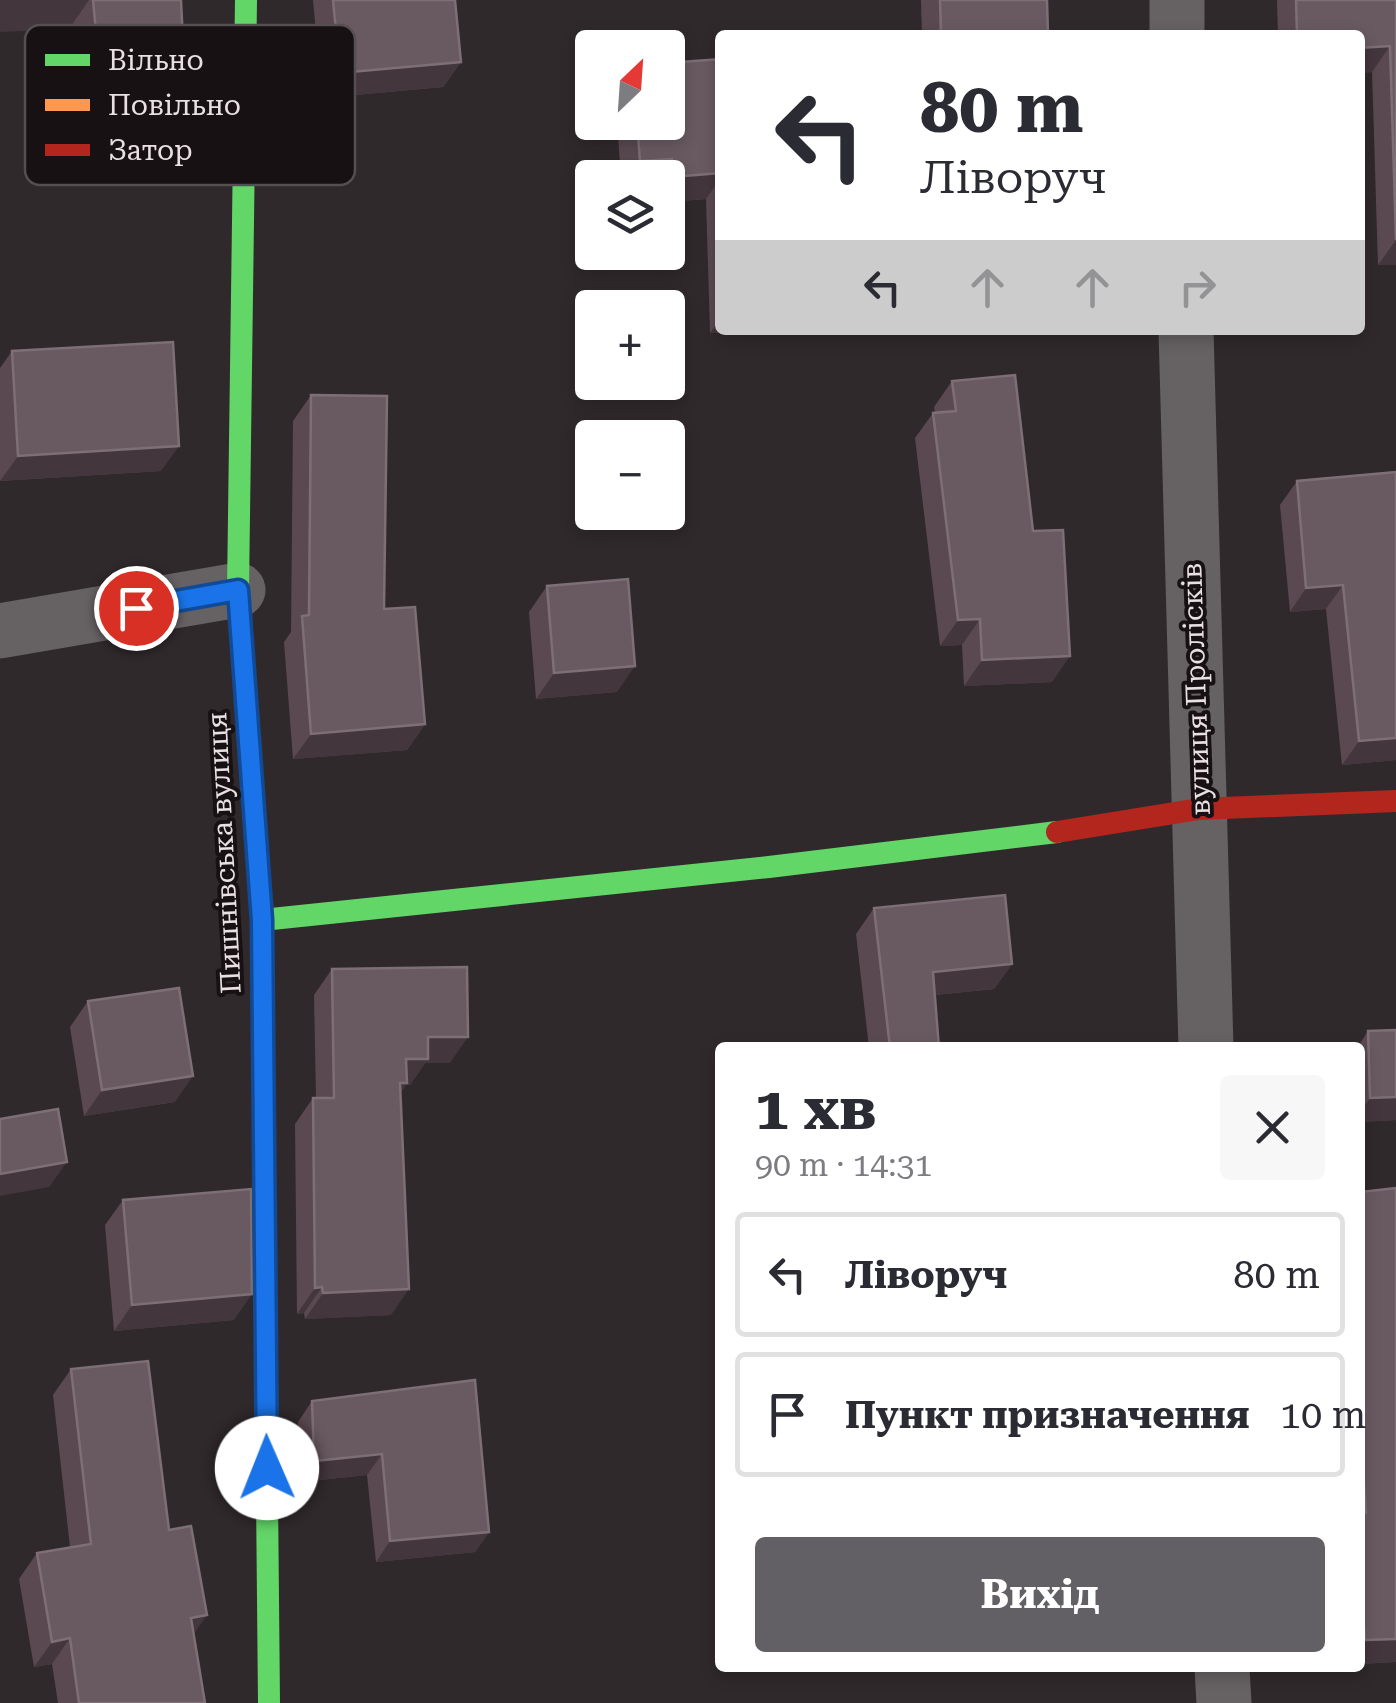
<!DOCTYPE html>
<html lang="uk">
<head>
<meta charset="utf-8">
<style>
	:root { --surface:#fff; --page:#f7f7f7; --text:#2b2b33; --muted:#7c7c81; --line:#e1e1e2; --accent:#636065 }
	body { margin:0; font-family:"Roboto Serif",serif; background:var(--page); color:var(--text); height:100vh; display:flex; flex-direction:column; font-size:38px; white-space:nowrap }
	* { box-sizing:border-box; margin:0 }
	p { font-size:32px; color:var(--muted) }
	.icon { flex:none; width:55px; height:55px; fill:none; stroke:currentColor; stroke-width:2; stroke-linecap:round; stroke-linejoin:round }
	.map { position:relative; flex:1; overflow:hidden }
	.side { position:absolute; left:715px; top:1042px; width:650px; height:630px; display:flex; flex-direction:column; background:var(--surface); border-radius:10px; box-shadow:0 5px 15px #0003 }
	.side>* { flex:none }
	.top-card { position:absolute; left:715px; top:30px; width:650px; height:305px; border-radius:10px; box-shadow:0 5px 15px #0003; background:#fff; color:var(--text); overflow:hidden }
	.needle { width:65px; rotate:25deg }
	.buttons { position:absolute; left:575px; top:30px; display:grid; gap:20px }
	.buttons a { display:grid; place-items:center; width:110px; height:110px; border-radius:10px; background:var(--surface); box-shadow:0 5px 15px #0003; font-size:50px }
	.pin { position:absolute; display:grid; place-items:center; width:85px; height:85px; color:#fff; margin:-42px; border:5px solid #fff; border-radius:50%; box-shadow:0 2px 10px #0007 }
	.me { position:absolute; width:110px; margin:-55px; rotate:359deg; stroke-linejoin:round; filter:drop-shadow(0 0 8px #0008) }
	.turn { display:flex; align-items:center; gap:35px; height:210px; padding:0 40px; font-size:45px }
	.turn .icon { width:130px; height:130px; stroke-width:2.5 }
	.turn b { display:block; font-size:70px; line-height:85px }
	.lanes { display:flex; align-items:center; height:95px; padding:0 40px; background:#0003; justify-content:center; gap:50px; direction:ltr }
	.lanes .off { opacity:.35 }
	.round { display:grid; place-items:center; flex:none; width:105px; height:105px; border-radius:10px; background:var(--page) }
	.head { display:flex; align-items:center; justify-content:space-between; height:170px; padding:0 40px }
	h1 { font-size:60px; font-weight:700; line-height:75px }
	.cta { display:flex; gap:20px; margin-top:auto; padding:20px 40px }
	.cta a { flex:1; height:115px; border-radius:10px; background:var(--accent); color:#fff; font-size:40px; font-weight:700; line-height:115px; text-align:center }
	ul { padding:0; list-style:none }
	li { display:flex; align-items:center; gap:30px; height:125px; margin:0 20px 15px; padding:0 20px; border:5px solid var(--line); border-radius:10px }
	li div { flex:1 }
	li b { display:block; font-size:38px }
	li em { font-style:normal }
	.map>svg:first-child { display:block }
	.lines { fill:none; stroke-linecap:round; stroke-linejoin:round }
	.street { stroke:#666163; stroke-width:55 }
	.fast { stroke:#63d668; stroke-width:22 }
	.slow { stroke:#ff974d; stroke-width:22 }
	.jam { stroke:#b3261e; stroke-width:22 }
	.wall { fill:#5a4951 }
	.shaded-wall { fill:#43363c }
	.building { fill:#695a61; stroke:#7d6f75; stroke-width:2.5 }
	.route-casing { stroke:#114b97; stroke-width:25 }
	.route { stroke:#1a73e8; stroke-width:18 }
	.labels { text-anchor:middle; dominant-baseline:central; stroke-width:8; stroke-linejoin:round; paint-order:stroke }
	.street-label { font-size:28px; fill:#e9e0e3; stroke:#171114 }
	.key { fill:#171114; stroke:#564f52; stroke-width:2.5 }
	.key-label { font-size:28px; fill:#e9e0e3 }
</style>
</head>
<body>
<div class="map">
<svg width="1396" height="1703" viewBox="0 0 1396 1703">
	<rect width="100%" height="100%" fill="#30292c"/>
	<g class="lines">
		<g class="street">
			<path d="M 1177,0 L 1177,35"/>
			<path d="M 1186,330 L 1206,1048"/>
			<path d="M 0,631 L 238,590"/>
			<path d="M 1222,1668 L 1224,1703"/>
		</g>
		<g class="fast">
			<path d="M 243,658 L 238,590 L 246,0"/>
			<path d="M 262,920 L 769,867 L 1057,832"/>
			<path d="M 265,1287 L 269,1703"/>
		</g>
		<path class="slow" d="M 262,915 L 265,1287"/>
		<g class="jam">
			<path d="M 243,658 L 262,915"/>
			<path d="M 1057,832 L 1199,809 L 1396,801"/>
		</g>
	</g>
	<g class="wall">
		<path d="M 0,0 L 181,0 L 185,162 L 83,170 L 69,29 Z"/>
		<path d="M 313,0 L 455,0 L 461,62 L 443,87 L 322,98 Z"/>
		<path d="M 921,0 L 1047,0 L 1048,35 L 922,35 Z"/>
		<path d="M 1277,0 L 1396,0 L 1396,265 L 1378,265 L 1372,72 L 1360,73 L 1360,35 L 1278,35 Z"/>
		<path d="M 720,59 L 720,330 L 803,332 L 710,333 L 706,199 L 668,202 L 668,178 L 621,178 L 617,122 L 668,122 Z"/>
		<path d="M 12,351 L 161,471 L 0,481 L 0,368 Z"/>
		<path d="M 952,381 L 1052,682 L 964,686 L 962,645 L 940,646 L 915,438 L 933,413 L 935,412 L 934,407 Z"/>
		<path d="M 311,395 L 425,724 L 407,750 L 293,759 L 284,642 L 291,632 L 293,421 Z"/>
		<path d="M 1396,472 L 1396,760 L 1342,765 L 1326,609 L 1290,612 L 1280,505 L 1297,481 Z"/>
		<path d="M 547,586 L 617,692 L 536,699 L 529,612 Z"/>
		<path d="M 874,908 L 1012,964 L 994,989 L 935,995 L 939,1048 L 869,1048 L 856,934 Z"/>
		<path d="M 332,969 L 450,1063 L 425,1063 L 410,1085 L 406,1085 L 401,1092 L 391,1315 L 305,1319 L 304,1313 L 297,1314 L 295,1124 L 313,1098 L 316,1098 L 314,995 Z"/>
		<path d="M 88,1001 L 175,1102 L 84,1116 L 70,1027 Z"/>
		<path d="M 1368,1031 L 1396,1120 L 1360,1122 L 1360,1048 L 1357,1048 Z"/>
		<path d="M 1360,1192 L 1396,1662 L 1360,1664 Z"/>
		<path d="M 123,1200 L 234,1320 L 114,1331 L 105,1225 Z"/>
		<path d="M 71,1369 L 169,1530 L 194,1634 L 205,1703 L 58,1703 L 52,1664 L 34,1667 L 19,1579 L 37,1553 L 70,1547 L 53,1395 Z"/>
		<path d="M 312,1401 L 489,1532 L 475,1552 L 376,1562 L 367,1475 L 300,1482 L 298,1422 Z"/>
	</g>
	<g class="shaded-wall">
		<path d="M 0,0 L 89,0 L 69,29 L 0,32 Z"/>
		<path d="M 1390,46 L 1372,72 L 1360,73 L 1360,48 Z"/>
		<path d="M 461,62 L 443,87 L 322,98 L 340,73 Z"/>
		<path d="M 208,128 L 185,162 L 83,170 L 106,137 Z"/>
		<path d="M 672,159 L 658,178 L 628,178 L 640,161 Z"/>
		<path d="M 720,173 L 720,179 L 706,199 L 668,202 L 668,185 L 673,177 Z"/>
		<path d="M 1396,240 L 1396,265 L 1378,265 Z"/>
		<path d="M 720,319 L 720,330 L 804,330 L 803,332 L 710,333 Z"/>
		<path d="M 179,446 L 161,471 L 0,481 L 18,456 Z"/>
		<path d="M 1343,585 L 1326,609 L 1290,612 L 1306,588 Z"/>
		<path d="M 980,619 L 962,645 L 940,646 L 958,620 Z"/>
		<path d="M 1070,656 L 1052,682 L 964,686 L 982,660 Z"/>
		<path d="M 635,666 L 617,692 L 536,699 L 554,673 Z"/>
		<path d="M 425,724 L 407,750 L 293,759 L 311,734 Z"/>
		<path d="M 1396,738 L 1396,760 L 1342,765 L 1359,741 Z"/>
		<path d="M 1012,964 L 994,989 L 915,997 L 933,972 Z"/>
		<path d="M 428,1037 L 468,1037 L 450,1063 L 425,1063 L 410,1085 L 406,1085 L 389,1109 L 406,1059 Z"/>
		<path d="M 193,1076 L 175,1102 L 84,1116 L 102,1090 Z"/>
		<path d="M 1396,1097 L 1396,1120 L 1360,1122 L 1360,1113 L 1370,1098 Z"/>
		<path d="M 67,1162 L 49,1187 L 0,1196 L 0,1174 Z"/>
		<path d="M 322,1287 L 304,1313 L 297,1314 L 315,1288 Z"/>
		<path d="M 409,1289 L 391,1315 L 305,1319 L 323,1293 Z"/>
		<path d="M 252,1294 L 234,1320 L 114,1331 L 132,1305 Z"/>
		<path d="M 382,1454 L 367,1475 L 300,1482 L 314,1461 Z"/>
		<path d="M 489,1532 L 475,1552 L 376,1562 L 390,1541 Z"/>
		<path d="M 207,1615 L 189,1641 L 191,1618 Z"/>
		<path d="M 70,1638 L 52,1664 L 34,1667 L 52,1642 Z"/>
		<path d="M 1396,1639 L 1396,1662 L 1360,1664 L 1360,1647 L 1365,1640 Z"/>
	</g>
	<g class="building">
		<path d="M 93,0 L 181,0 L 184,63 L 202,62 L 208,128 L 106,137 Z"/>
		<path d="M 333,0 L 455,0 L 461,62 L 340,73 Z"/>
		<path d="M 940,0 L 1047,0 L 1048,35 L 941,35 Z"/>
		<path d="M 1296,0 L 1396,0 L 1396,240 L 1390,46 L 1360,48 L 1360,35 L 1297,35 Z"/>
		<path d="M 720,59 L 720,173 L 673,177 L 672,159 L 640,161 L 637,122 L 668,122 L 668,63 Z"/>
		<path d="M 173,342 L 179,446 L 18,456 L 12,351 Z"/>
		<path d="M 1015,375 L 1033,531 L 1063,530 L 1070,656 L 982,660 L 980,619 L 958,620 L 933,413 L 956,411 L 952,381 Z"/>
		<path d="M 311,395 L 387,396 L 384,609 L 415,607 L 425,724 L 311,734 L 302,616 L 309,615 Z"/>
		<path d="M 1396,472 L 1396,738 L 1359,741 L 1343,585 L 1306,588 L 1297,481 Z"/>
		<path d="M 628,579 L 635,666 L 554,673 L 547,586 Z"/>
		<path d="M 1005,895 L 1012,964 L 933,972 L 939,1048 L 890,1048 L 874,908 Z"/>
		<path d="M 467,967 L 468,1037 L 428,1037 L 428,1059 L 406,1059 L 407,1083 L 400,1083 L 409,1289 L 323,1293 L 322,1287 L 315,1288 L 313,1098 L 334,1098 L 332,969 Z"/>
		<path d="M 179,988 L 193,1076 L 102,1090 L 88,1001 Z"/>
		<path d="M 1396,1030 L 1396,1097 L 1370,1098 L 1368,1031 Z"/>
		<path d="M 58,1109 L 67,1162 L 0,1174 L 0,1119 Z"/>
		<path d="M 1396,1188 L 1396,1639 L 1365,1640 L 1362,1600 L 1360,1600 L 1360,1513 L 1366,1513 L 1360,1423 L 1360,1192 Z"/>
		<path d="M 251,1189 L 252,1294 L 132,1305 L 123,1200 Z"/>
		<path d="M 148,1361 L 169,1530 L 191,1526 L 207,1615 L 191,1618 L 205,1703 L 79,1703 L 70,1638 L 52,1642 L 37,1553 L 91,1544 L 71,1369 Z"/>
		<path d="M 475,1380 L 489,1532 L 390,1541 L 382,1454 L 314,1461 L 312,1401 Z"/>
	</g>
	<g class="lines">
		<defs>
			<path id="route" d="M 136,608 L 238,590 L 262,920 L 267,1468"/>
		</defs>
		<use href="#route" class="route-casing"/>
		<use href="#route" class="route"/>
	</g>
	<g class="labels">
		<g class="street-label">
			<text transform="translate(1196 689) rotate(-92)">вулиця Пролісків</text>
			<text transform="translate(224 853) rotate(-93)">Пишнівська вулиця</text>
		</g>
	</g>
	<rect x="25" y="25" width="330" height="160" rx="15" class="key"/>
	<rect x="45" y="54" width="45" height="12" fill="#63d668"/>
	<rect x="45" y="99" width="45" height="12" fill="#ff974d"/>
	<rect x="45" y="144" width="45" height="12" fill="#b3261e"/>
	<g class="key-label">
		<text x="108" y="70">Вільно</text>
		<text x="108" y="115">Повільно</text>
		<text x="108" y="160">Затор</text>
	</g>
</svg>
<div class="buttons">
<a><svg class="needle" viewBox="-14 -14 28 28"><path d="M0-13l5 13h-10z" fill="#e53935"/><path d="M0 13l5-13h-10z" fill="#7c7c81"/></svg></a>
<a><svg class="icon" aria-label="layers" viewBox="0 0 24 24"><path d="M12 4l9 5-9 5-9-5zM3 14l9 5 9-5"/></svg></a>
<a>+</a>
<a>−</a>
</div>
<div class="pin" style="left:136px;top:608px;background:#d93025"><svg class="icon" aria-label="arrive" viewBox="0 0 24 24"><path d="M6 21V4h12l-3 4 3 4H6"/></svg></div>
<svg class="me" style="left:267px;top:1468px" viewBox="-20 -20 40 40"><circle r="19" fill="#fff"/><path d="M0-13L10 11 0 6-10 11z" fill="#1a73e8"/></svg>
<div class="top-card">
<div class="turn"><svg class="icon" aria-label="left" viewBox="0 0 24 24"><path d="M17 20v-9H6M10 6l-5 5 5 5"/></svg><div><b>80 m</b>Ліворуч</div></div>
<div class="lanes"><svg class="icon" aria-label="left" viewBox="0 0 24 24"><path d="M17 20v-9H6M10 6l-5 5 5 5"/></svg><svg class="icon off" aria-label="ahead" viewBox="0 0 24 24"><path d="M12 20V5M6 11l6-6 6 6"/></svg><svg class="icon off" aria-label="ahead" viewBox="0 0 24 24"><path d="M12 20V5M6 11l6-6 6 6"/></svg><svg class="icon off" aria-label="right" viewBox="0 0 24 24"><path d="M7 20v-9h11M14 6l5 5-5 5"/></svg></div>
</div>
<section class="side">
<div class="head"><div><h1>1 хв</h1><p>90 m · 14:31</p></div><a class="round"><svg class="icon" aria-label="close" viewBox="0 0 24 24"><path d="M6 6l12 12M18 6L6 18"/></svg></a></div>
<ul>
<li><svg class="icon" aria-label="left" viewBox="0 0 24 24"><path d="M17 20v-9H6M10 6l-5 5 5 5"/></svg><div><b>Ліворуч</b></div><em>80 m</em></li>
<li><svg class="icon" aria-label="arrive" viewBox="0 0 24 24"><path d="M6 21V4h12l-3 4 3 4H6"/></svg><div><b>Пункт призначення</b></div><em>10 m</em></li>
</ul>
<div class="cta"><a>Вихід</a></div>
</section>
</div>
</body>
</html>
